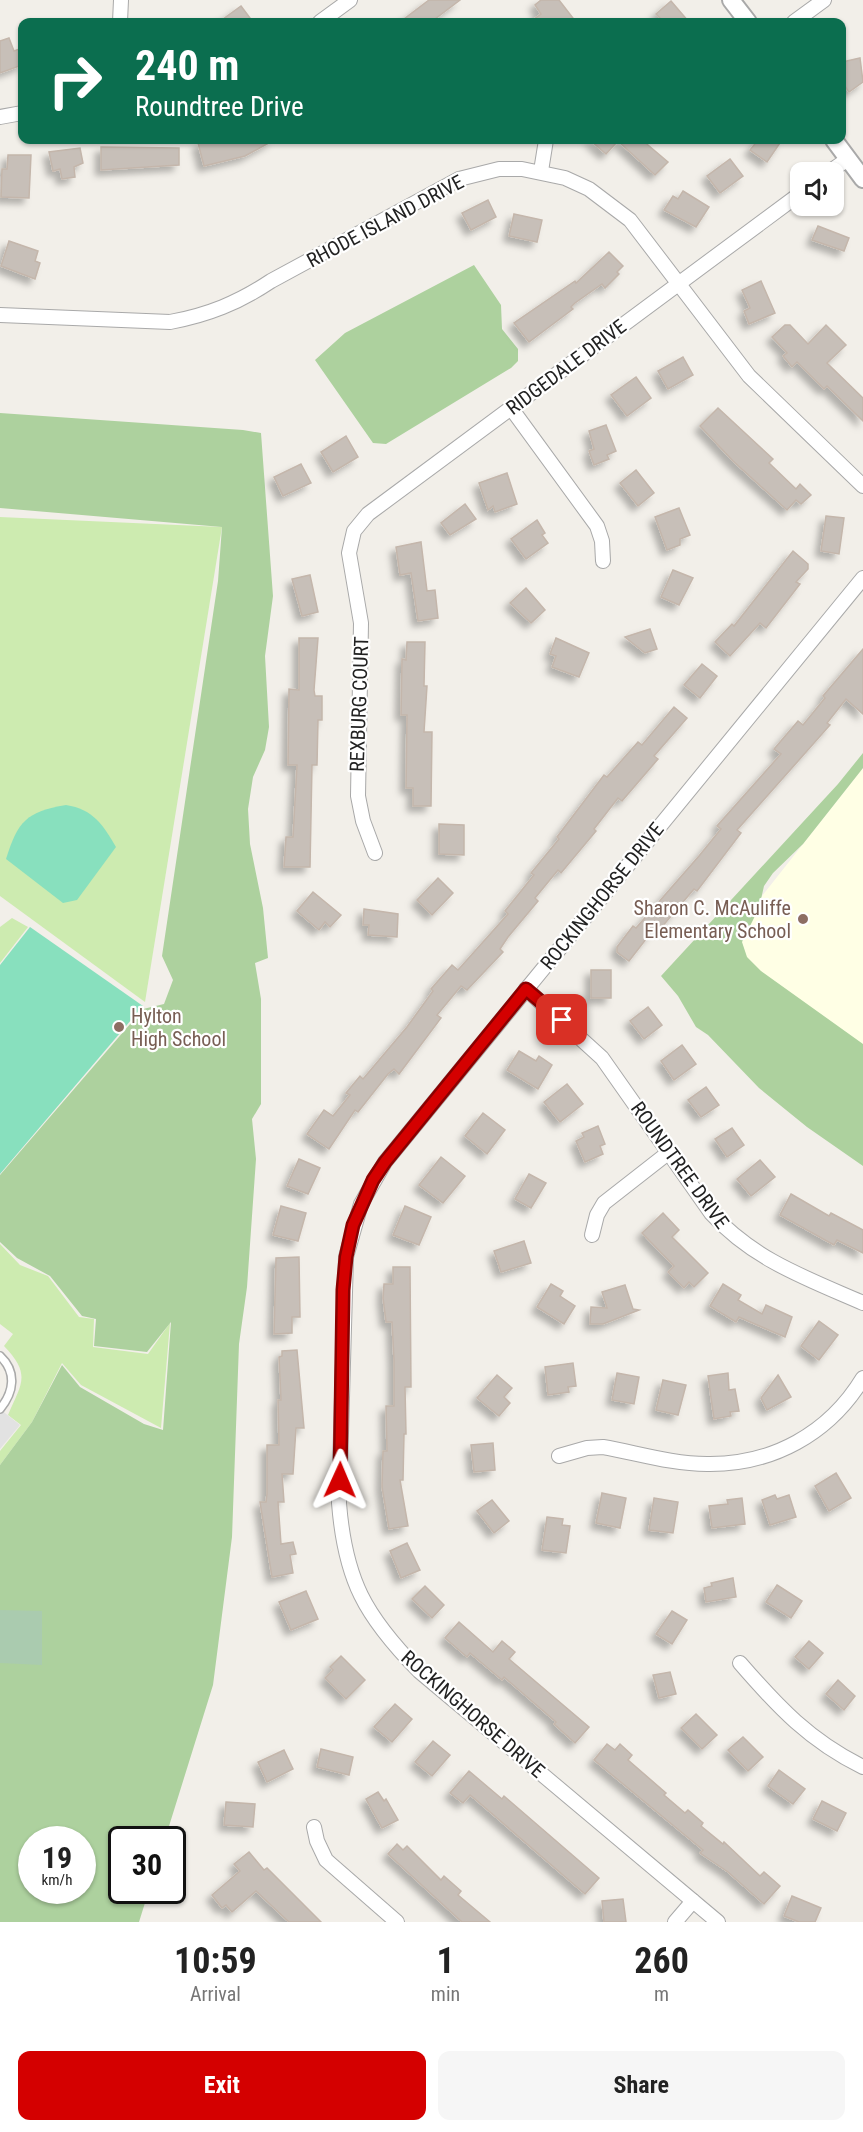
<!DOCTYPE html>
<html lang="en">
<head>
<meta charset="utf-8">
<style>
	:root { --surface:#fff; --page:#f6f6f6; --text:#222; --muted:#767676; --accent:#d40000 }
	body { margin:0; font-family:"Roboto Condensed",sans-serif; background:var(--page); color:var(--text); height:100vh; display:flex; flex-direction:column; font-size:22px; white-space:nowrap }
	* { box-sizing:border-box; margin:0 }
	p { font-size:20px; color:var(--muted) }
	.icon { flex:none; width:33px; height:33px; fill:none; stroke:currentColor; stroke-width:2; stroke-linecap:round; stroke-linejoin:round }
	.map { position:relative; height:1922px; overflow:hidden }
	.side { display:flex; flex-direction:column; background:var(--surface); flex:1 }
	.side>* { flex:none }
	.banner { position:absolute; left:18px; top:18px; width:828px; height:126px; border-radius:12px; box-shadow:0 2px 4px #0004; background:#0b6e4f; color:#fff; overflow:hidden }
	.buttons { position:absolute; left:790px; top:162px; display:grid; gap:12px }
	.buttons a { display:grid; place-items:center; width:54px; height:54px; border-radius:12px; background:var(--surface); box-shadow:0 2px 4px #0004; font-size:30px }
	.speed { position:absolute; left:18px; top:1826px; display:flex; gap:12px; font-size:30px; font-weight:700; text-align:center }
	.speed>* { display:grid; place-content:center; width:78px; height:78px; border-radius:50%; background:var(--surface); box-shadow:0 2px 4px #0004; line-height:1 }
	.speed small { font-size:15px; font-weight:400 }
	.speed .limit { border:3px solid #111; border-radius:9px; background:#fff; color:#111 }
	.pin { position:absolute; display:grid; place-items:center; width:51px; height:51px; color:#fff; margin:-26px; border-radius:12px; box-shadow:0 3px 9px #0006 }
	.me { position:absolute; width:66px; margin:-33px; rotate:1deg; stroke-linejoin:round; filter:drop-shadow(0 0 4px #0008) }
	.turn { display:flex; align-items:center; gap:21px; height:126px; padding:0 18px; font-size:27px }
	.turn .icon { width:78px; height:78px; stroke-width:2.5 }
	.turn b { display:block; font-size:42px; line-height:51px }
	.eta { display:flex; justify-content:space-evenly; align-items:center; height:102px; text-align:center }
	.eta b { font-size:36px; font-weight:700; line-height:42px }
	.action { display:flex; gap:12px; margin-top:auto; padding:12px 18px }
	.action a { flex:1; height:69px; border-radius:12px; background:var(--accent); color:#fff; font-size:24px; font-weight:700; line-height:69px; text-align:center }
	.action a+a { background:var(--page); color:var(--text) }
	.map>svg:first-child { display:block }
	.education { fill:#ffffe5 }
	.grass { fill:#cdebb0 }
	.forest { fill:#add19e; fill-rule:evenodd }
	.cemetery { fill:#aacbaf }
	.pitch { fill:#88e0be }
	.parking { fill:#e2e2e2 }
	.building { fill:#c7bfb8; stroke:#c4b6ab; stroke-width:1.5; filter:url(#shadow) }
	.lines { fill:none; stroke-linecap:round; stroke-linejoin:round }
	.service-casing { stroke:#a9a9a9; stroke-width:10 }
	.minor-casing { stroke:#a9a9a9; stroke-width:16 }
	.tertiary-casing { stroke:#a9a9a9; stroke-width:20 }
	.service { stroke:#fff; stroke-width:7 }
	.minor { stroke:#fff; stroke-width:14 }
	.tertiary { stroke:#fff; stroke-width:16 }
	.route-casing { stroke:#8a0000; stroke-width:15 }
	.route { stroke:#d40000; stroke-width:10 }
	.education-dot { fill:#8d6e63; stroke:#fff; stroke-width:2 }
	.labels { text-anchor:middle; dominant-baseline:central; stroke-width:4.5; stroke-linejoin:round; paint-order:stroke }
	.street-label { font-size:20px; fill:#222; stroke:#fff }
	.education-label { font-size:20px; fill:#785e54; stroke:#fff; text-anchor:end }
</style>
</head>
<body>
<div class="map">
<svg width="863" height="1922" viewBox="0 0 863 1922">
	<defs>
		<filter id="shadow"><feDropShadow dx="-5.5" dy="5.5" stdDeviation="3" flood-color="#0004"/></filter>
	</defs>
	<rect width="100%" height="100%" fill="#f2efe9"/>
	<path class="education" d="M 863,768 L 863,1166 L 684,995 Z"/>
	<g class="grass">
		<path d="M 0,517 L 222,527 L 145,1002 L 0,896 Z"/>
		<path d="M 12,918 L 28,927 L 0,963 L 0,927 Z"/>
		<path d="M 0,1244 L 20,1265 L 48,1276 L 79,1317 L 94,1319 L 93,1347 L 148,1354 L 170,1323 L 161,1428 L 81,1385 L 62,1363 L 32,1422 L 0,1465 L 0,1451 L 21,1425 L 8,1415 C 21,1384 32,1375 4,1346 L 13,1334 L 0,1324 Z"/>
	</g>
	<g class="forest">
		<path d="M 474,265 L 501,305 L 502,329 L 518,349 L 518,361 L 511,368 L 386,444 L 373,443 L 315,360 L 345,333 Z"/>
		<path d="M 0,413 L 243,430 L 261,433 L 273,596 L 265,656 L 269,727 L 265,750 L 253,777 L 248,809 L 250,844 L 263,908 L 268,958 L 255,963 L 261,999 L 261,1104 L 252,1119 L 256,1159 L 247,1287 L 239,1344 L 232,1537 L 213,1685 L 165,1839 L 122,1839 L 122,1890 L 149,1890 L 139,1922 L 0,1922 L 0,1465 L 32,1422 L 62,1365 L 80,1387 L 144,1424 L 163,1430 L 171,1322 L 147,1352 L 94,1346 L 96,1319 L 82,1316 L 50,1276 L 17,1258 L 0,1242 L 0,1175 L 143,1009 L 164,1004 L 173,980 L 162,956 L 218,581 L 222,527 L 0,508 ZM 32,1839 L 82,1839 L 82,1890 L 32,1890 Z"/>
		<path d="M 863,753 L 863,768 L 803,844 L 773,873 L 764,886 L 759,908 L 742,942 L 747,957 L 761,971 L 863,1044 L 863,1166 L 807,1127 L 759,1088 L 708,1035 L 696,1027 L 678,996 L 661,976 L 838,784 Z"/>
	</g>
	<path class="cemetery" d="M 0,1610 L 42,1611 L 42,1665 L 0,1663 Z"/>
	<g class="pitch">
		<path d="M 66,805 C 93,809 103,825 116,847 L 77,900 L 63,903 L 6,859 C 18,821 26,812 66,805 Z"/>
		<path d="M 30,927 L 143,1006 L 0,1174 L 0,965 Z"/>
	</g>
	<path class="parking" d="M 0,1409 L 20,1425 L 0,1449 Z"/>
	<g class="building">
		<path d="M 429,0 L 460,0 L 431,22 L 400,22 Z"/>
		<path d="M 541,0 L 559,0 L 576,22 L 530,22 L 541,14 L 535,5 Z"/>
		<path d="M 671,1 L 689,22 L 664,22 L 656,14 Z"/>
		<path d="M 241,6 L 253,22 L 219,22 Z"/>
		<path d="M 9,38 L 14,51 L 22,48 L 22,65 L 0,73 L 0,41 Z"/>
		<path d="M 860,58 L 863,82 L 849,92 L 842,82 L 842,62 Z"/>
		<path d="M 210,140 L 274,140 L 245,156 L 204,166 L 198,143 Z"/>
		<path d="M 590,140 L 642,140 L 668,162 L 655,175 L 618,141 L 606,154 Z"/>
		<path d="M 758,140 L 782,140 L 767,162 L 750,150 Z"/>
		<path d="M 101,147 L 179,148 L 179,165 L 101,170 Z"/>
		<path d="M 80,148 L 83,163 L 74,167 L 75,177 L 62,179 L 60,169 L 53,171 L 49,152 Z"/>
		<path d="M 8,155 L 31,155 L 29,198 L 1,197 L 2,169 L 7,169 Z"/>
		<path d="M 730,159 L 743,176 L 720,193 L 707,176 Z"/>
		<path d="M 683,191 L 709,207 L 696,227 L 664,210 L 673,196 L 678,199 Z"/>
		<path d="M 488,200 L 496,217 L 471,230 L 462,213 Z"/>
		<path d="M 514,214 L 542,220 L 537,242 L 509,236 Z"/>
		<path d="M 818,226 L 849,238 L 844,251 L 812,240 Z"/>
		<path d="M 9,241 L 38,251 L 35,261 L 40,263 L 35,279 L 1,266 Z"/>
		<path d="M 609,252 L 623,266 L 617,272 L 619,274 L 605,288 L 602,284 L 575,303 L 571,307 L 573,309 L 529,342 L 514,323 L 575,281 L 576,283 Z"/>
		<path d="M 761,281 L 775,313 L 749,324 L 744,311 L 750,308 L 742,290 Z"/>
		<path d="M 785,325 L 790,325 L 808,344 L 826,325 L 846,345 L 827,363 L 863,398 L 863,421 L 827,386 L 824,389 L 797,362 L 792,367 L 783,356 L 787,353 L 772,337 Z"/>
		<path d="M 683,357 L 693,375 L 668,389 L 658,371 Z"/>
		<path d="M 636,377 L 651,398 L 627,416 L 611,395 Z"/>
		<path d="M 718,408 L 773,459 L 769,463 L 796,489 L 800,484 L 811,495 L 801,504 L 796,500 L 787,510 L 733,461 L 700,426 Z"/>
		<path d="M 606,425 L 616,451 L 607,455 L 609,459 L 594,465 L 589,451 L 594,449 L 589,431 Z"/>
		<path d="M 346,436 L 358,457 L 333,472 L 321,452 Z"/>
		<path d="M 301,464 L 311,483 L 283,496 L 274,477 Z"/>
		<path d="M 636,470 L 654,493 L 638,506 L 620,483 Z"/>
		<path d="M 507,473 L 517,504 L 495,512 L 493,506 L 488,510 L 479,483 Z"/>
		<path d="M 465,504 L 476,519 L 450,535 L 441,523 Z"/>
		<path d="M 679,508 L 690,535 L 680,539 L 680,545 L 667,550 L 655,517 Z"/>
		<path d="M 826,516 L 844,518 L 839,554 L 821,551 Z"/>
		<path d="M 537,520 L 545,533 L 542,535 L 548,543 L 526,559 L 511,539 Z"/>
		<path d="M 421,542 L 427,591 L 435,590 L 438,618 L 418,621 L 411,573 L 400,575 L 396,547 Z"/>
		<path d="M 793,551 L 808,564 L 808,569 L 796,582 L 800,584 L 766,628 L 760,623 L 730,656 L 715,642 L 732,624 L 734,626 Z"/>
		<path d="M 673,570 L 693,578 L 679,605 L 661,597 Z"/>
		<path d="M 310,575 L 318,612 L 302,616 L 292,579 Z"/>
		<path d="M 526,588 L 545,610 L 531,623 L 510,603 Z"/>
		<path d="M 650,629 L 657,649 L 645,653 L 625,637 Z"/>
		<path d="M 299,638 L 318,638 L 314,690 L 315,696 L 322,696 L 322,720 L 318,720 L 317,765 L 312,765 L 310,867 L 284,867 L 286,837 L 293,837 L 297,765 L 288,765 L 289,689 L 299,690 Z"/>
		<path d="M 556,638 L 589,653 L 579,677 L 552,667 L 556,656 L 550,654 Z"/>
		<path d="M 407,642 L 425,642 L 424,686 L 427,686 L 424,732 L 432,732 L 431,806 L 413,806 L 413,788 L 406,788 L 407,715 L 401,715 L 402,659 L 406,660 Z"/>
		<path d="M 863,649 L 863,714 L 846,699 L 827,723 L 830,725 L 737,830 L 741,833 L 697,891 L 694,889 L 661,928 L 657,925 L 629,961 L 617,952 L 617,947 L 633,926 L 636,928 L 699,856 L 721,829 L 717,826 L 781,754 L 774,749 L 798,721 L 803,725 L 825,698 L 823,696 Z"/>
		<path d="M 702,664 L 717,676 L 700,698 L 684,685 Z"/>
		<path d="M 674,707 L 687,718 L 654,756 L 658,759 L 622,801 L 618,798 L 594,829 L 596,831 L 561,873 L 558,870 L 535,898 L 538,901 L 508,937 L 500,949 L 503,952 L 467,990 L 461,986 L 437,1015 L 441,1018 L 399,1074 L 394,1069 L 388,1074 L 358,1112 L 355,1110 L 329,1149 L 307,1134 L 324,1110 L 333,1116 L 350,1095 L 346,1093 L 360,1076 L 363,1079 L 407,1027 L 433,991 L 431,989 L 452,965 L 458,970 L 508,914 L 505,911 L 534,875 L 531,873 L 559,839 L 557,837 L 604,775 L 607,777 L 638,742 L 642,745 Z"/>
		<path d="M 439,824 L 464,825 L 464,855 L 439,854 Z"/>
		<path d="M 438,878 L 453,893 L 432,915 L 417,900 Z"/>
		<path d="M 313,892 L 341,915 L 330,927 L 325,922 L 319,930 L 297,911 Z"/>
		<path d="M 364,909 L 398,914 L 397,937 L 368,935 L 369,925 L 363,925 Z"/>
		<rect x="591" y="970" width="20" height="28"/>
		<path d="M 648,1007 L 662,1025 L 644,1039 L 630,1021 Z"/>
		<path d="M 682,1045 L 696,1064 L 674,1080 L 661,1061 Z"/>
		<path d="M 519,1051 L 536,1061 L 539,1056 L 552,1065 L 538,1089 L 507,1070 Z"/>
		<path d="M 567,1084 L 583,1104 L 560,1122 L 544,1102 Z"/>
		<path d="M 706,1087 L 719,1105 L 701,1117 L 688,1100 Z"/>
		<path d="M 483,1113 L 505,1130 L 487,1154 L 465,1136 Z"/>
		<path d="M 598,1126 L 605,1144 L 600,1146 L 603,1154 L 585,1162 L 576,1141 L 584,1137 L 582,1133 Z"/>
		<path d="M 732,1128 L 744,1145 L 727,1157 L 715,1139 Z"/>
		<path d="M 441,1157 L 465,1176 L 443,1203 L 419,1185 Z"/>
		<path d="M 299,1159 L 320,1168 L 308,1194 L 287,1186 Z"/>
		<path d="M 760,1160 L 775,1177 L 751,1196 L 737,1179 Z"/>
		<path d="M 529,1174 L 546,1183 L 531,1208 L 515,1199 Z"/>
		<path d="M 791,1194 L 829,1216 L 831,1213 L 863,1230 L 863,1253 L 837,1240 L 834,1245 L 780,1215 Z"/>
		<path d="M 281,1206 L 306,1213 L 298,1241 L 273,1235 Z"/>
		<path d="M 405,1206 L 431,1217 L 419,1245 L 393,1235 Z"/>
		<path d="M 663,1213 L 679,1230 L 672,1237 L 708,1273 L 694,1287 L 689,1282 L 684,1288 L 668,1272 L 674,1266 L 642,1233 Z"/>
		<path d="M 524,1241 L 531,1263 L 501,1272 L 494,1251 Z"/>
		<path d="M 299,1257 L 300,1317 L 292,1317 L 292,1333 L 274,1334 L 276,1258 Z"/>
		<path d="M 393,1267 L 410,1267 L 411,1387 L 405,1387 L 406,1434 L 404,1434 L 403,1480 L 400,1480 L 408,1526 L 389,1529 L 382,1487 L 383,1451 L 387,1451 L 386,1406 L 394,1406 L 394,1360 L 392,1322 L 386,1322 L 383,1298 L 384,1284 L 393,1284 Z"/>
		<path d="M 551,1284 L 563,1291 L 560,1296 L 575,1306 L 564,1324 L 537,1307 Z"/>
		<path d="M 723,1284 L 741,1295 L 738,1300 L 762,1314 L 766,1305 L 792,1317 L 785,1337 L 739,1317 L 736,1322 L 710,1306 Z"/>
		<path d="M 625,1285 L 633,1309 L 639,1310 L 603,1324 L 590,1324 L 591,1307 L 607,1308 L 602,1292 Z"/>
		<path d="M 819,1321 L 838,1335 L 819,1360 L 801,1346 Z"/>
		<path d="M 297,1350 L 304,1428 L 296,1428 L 293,1474 L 282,1474 L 284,1502 L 278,1502 L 281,1544 L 293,1542 L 296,1554 L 290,1555 L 293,1573 L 272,1577 L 260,1502 L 266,1502 L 267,1494 L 267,1445 L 279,1445 L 278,1400 L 281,1400 L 279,1357 L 282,1356 L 282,1351 Z"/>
		<path d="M 573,1363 L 576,1386 L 568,1387 L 569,1392 L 548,1395 L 545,1367 Z"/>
		<path d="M 617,1373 L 639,1377 L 634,1404 L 612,1400 Z"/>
		<path d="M 728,1373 L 729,1390 L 735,1389 L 739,1411 L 730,1412 L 731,1416 L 714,1419 L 708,1376 Z"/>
		<path d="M 497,1375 L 512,1388 L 504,1397 L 510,1403 L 499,1416 L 477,1398 Z"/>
		<path d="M 778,1375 L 791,1397 L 767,1410 L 761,1398 Z"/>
		<path d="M 663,1380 L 686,1385 L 678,1415 L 656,1410 Z"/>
		<path d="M 493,1443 L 495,1470 L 474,1472 L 471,1445 Z"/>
		<path d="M 836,1473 L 851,1498 L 829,1511 L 815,1486 Z"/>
		<path d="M 602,1493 L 626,1498 L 620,1528 L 596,1523 Z"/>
		<path d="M 775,1495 L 777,1499 L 789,1495 L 796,1517 L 770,1525 L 762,1500 Z"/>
		<path d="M 654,1498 L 678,1502 L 673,1533 L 649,1530 Z"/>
		<path d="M 742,1498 L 745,1524 L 712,1528 L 709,1506 L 728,1504 L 727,1500 Z"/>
		<path d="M 492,1500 L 509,1521 L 494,1533 L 477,1511 Z"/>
		<path d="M 547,1517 L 563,1519 L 562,1525 L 570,1526 L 566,1553 L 542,1550 Z"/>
		<path d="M 407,1543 L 420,1570 L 401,1578 L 390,1551 Z"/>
		<path d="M 733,1578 L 736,1597 L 706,1602 L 704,1588 L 712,1586 L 711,1583 Z"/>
		<path d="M 777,1585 L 802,1601 L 791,1618 L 766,1602 Z"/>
		<path d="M 425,1586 L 444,1605 L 432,1618 L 412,1599 Z"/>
		<path d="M 306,1591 L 318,1619 L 291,1630 L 279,1602 Z"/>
		<path d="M 672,1611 L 687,1620 L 672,1644 L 656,1634 Z"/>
		<path d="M 459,1622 L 493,1652 L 502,1641 L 515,1652 L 509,1659 L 589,1727 L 575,1743 L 554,1724 L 556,1722 L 504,1677 L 502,1680 L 470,1653 L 467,1657 L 445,1638 Z"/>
		<path d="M 809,1641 L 823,1653 L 809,1669 L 795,1657 Z"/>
		<path d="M 341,1656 L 365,1680 L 346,1699 L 325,1678 L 333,1670 L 330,1667 Z"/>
		<path d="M 670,1672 L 676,1694 L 659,1698 L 653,1675 Z"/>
		<path d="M 838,1680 L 855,1696 L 844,1710 L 826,1694 Z"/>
		<path d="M 395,1704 L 412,1719 L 392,1742 L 374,1727 Z"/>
		<path d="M 696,1714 L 717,1735 L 702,1749 L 681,1728 Z"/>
		<path d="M 743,1737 L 763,1757 L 748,1771 L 728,1750 Z"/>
		<path d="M 433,1741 L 450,1755 L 432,1776 L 415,1762 Z"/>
		<path d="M 607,1744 L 615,1750 L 620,1744 L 632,1755 L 628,1760 L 666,1793 L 664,1795 L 685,1813 L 688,1810 L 703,1823 L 701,1826 L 723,1844 L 724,1842 L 760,1876 L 764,1872 L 780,1886 L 764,1904 L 728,1872 L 700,1853 L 703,1850 L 594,1760 Z"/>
		<path d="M 321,1749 L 353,1757 L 349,1775 L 317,1767 Z"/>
		<path d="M 284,1750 L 293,1769 L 267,1782 L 258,1762 Z"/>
		<path d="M 779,1770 L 805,1789 L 793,1804 L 768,1786 Z"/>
		<path d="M 469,1771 L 502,1799 L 504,1796 L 599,1878 L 585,1894 L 475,1799 L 470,1795 L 463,1803 L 450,1793 Z"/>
		<path d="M 378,1792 L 384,1801 L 386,1799 L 398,1820 L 382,1828 L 366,1799 Z"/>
		<path d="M 822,1801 L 846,1813 L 837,1831 L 813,1819 Z"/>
		<path d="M 226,1802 L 255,1804 L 253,1827 L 224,1825 Z"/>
		<path d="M 397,1844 L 403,1850 L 407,1846 L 441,1880 L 444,1876 L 461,1891 L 458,1895 L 490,1922 L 462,1922 L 388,1854 Z"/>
		<path d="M 249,1852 L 264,1870 L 267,1868 L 321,1922 L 289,1922 L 256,1891 L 232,1912 L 226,1905 L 222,1908 L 212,1895 L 240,1871 L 234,1864 Z"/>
		<path d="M 792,1896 L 821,1908 L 815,1922 L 799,1922 L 784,1916 Z"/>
		<path d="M 623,1899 L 626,1922 L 604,1922 L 602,1901 Z"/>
	</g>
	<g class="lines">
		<defs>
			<path id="service" d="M 0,1356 C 17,1372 14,1392 0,1409"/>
			<g id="minor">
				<path d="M 120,22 L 121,0"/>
				<path d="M 320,22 L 350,0"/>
				<path d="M 794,22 L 824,0"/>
				<path d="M 0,117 L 22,113"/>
				<path d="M 541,171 L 546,140"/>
				<path d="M 829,172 L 848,159"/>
				<path d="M 0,315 L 170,322 C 208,315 238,303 271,281 L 459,179 L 499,169 L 522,169 L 565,178 L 589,189 L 630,220 L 749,376 L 863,486"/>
				<path d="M 511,408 L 597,526 L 602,541 L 603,561"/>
				<path d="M 375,853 L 363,821 L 358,796 L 361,623 L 349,553 L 354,531 L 368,514 L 801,193"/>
				<path d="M 526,989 L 602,1058 L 711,1213 C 754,1260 806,1278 863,1303"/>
				<path d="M 592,1235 L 597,1215 L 604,1203 L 668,1153"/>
				<path d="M 559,1456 L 587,1448 L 603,1447 C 637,1453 672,1464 707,1464 C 772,1465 829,1434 863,1378"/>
				<path d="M 740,1663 C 778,1707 810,1741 863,1767"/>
				<path d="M 314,1827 L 317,1841 L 326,1860 L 397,1922"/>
				<path d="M 675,1922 L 693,1901"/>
				<path d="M 718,1922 L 419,1671 C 365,1616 345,1580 339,1503 L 346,1257 L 361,1204 L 385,1162 L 863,578"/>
			</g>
			<g id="tertiary">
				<path d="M 731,0 L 748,22"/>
				<path d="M 834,140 L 863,179"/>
			</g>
		</defs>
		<use href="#service" class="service-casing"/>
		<use href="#minor" class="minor-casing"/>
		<use href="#tertiary" class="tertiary-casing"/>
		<use href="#service" class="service"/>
		<use href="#minor" class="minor"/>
		<use href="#tertiary" class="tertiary"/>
	</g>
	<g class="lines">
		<defs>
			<path id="route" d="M 340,1480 L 343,1290 L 346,1257 L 353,1225 L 373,1180 L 385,1162 L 526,989 L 562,1020"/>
		</defs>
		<use href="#route" class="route-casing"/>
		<use href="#route" class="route"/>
	</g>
	<g class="education-dot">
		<circle cx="803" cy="919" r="6"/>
		<circle cx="119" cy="1027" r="6"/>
	</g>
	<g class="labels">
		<g class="street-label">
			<text transform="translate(385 221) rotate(-28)">RHODE ISLAND DRIVE</text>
			<text transform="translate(566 367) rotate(-37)">RIDGEDALE DRIVE</text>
			<text transform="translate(359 704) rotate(-88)">REXBURG COURT</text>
			<text transform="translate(602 896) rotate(-51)">ROCKINGHORSE DRIVE</text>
			<text transform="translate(680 1165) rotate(54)">ROUNDTREE DRIVE</text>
			<text transform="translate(473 1714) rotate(41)">ROCKINGHORSE DRIVE</text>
		</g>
		<g class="education-label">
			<text x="791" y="908">Sharon C. McAuliffe<tspan x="791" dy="23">Elementary School</tspan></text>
			<text x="131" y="1016" text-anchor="start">Hylton<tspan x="131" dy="23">High School</tspan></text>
		</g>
	</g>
</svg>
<div class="buttons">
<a><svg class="icon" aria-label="sound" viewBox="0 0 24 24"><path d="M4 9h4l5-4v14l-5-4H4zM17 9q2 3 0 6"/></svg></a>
</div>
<div class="speed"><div>19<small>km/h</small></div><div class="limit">30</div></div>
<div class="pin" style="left:562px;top:1020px;background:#d93025"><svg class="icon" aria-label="arrive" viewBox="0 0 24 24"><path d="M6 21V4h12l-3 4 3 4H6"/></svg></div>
<svg class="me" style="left:340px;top:1480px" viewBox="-20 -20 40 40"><path d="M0-17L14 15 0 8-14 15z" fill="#d40000" stroke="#fff" stroke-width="4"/></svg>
<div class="banner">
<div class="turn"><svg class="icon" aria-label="right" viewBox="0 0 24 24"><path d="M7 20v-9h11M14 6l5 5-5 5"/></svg><div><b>240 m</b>Roundtree Drive</div></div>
</div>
</div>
<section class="side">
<div class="eta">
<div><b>10:59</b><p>Arrival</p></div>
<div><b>1</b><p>min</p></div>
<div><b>260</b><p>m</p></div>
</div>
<div class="action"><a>Exit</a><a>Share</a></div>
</section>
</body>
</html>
